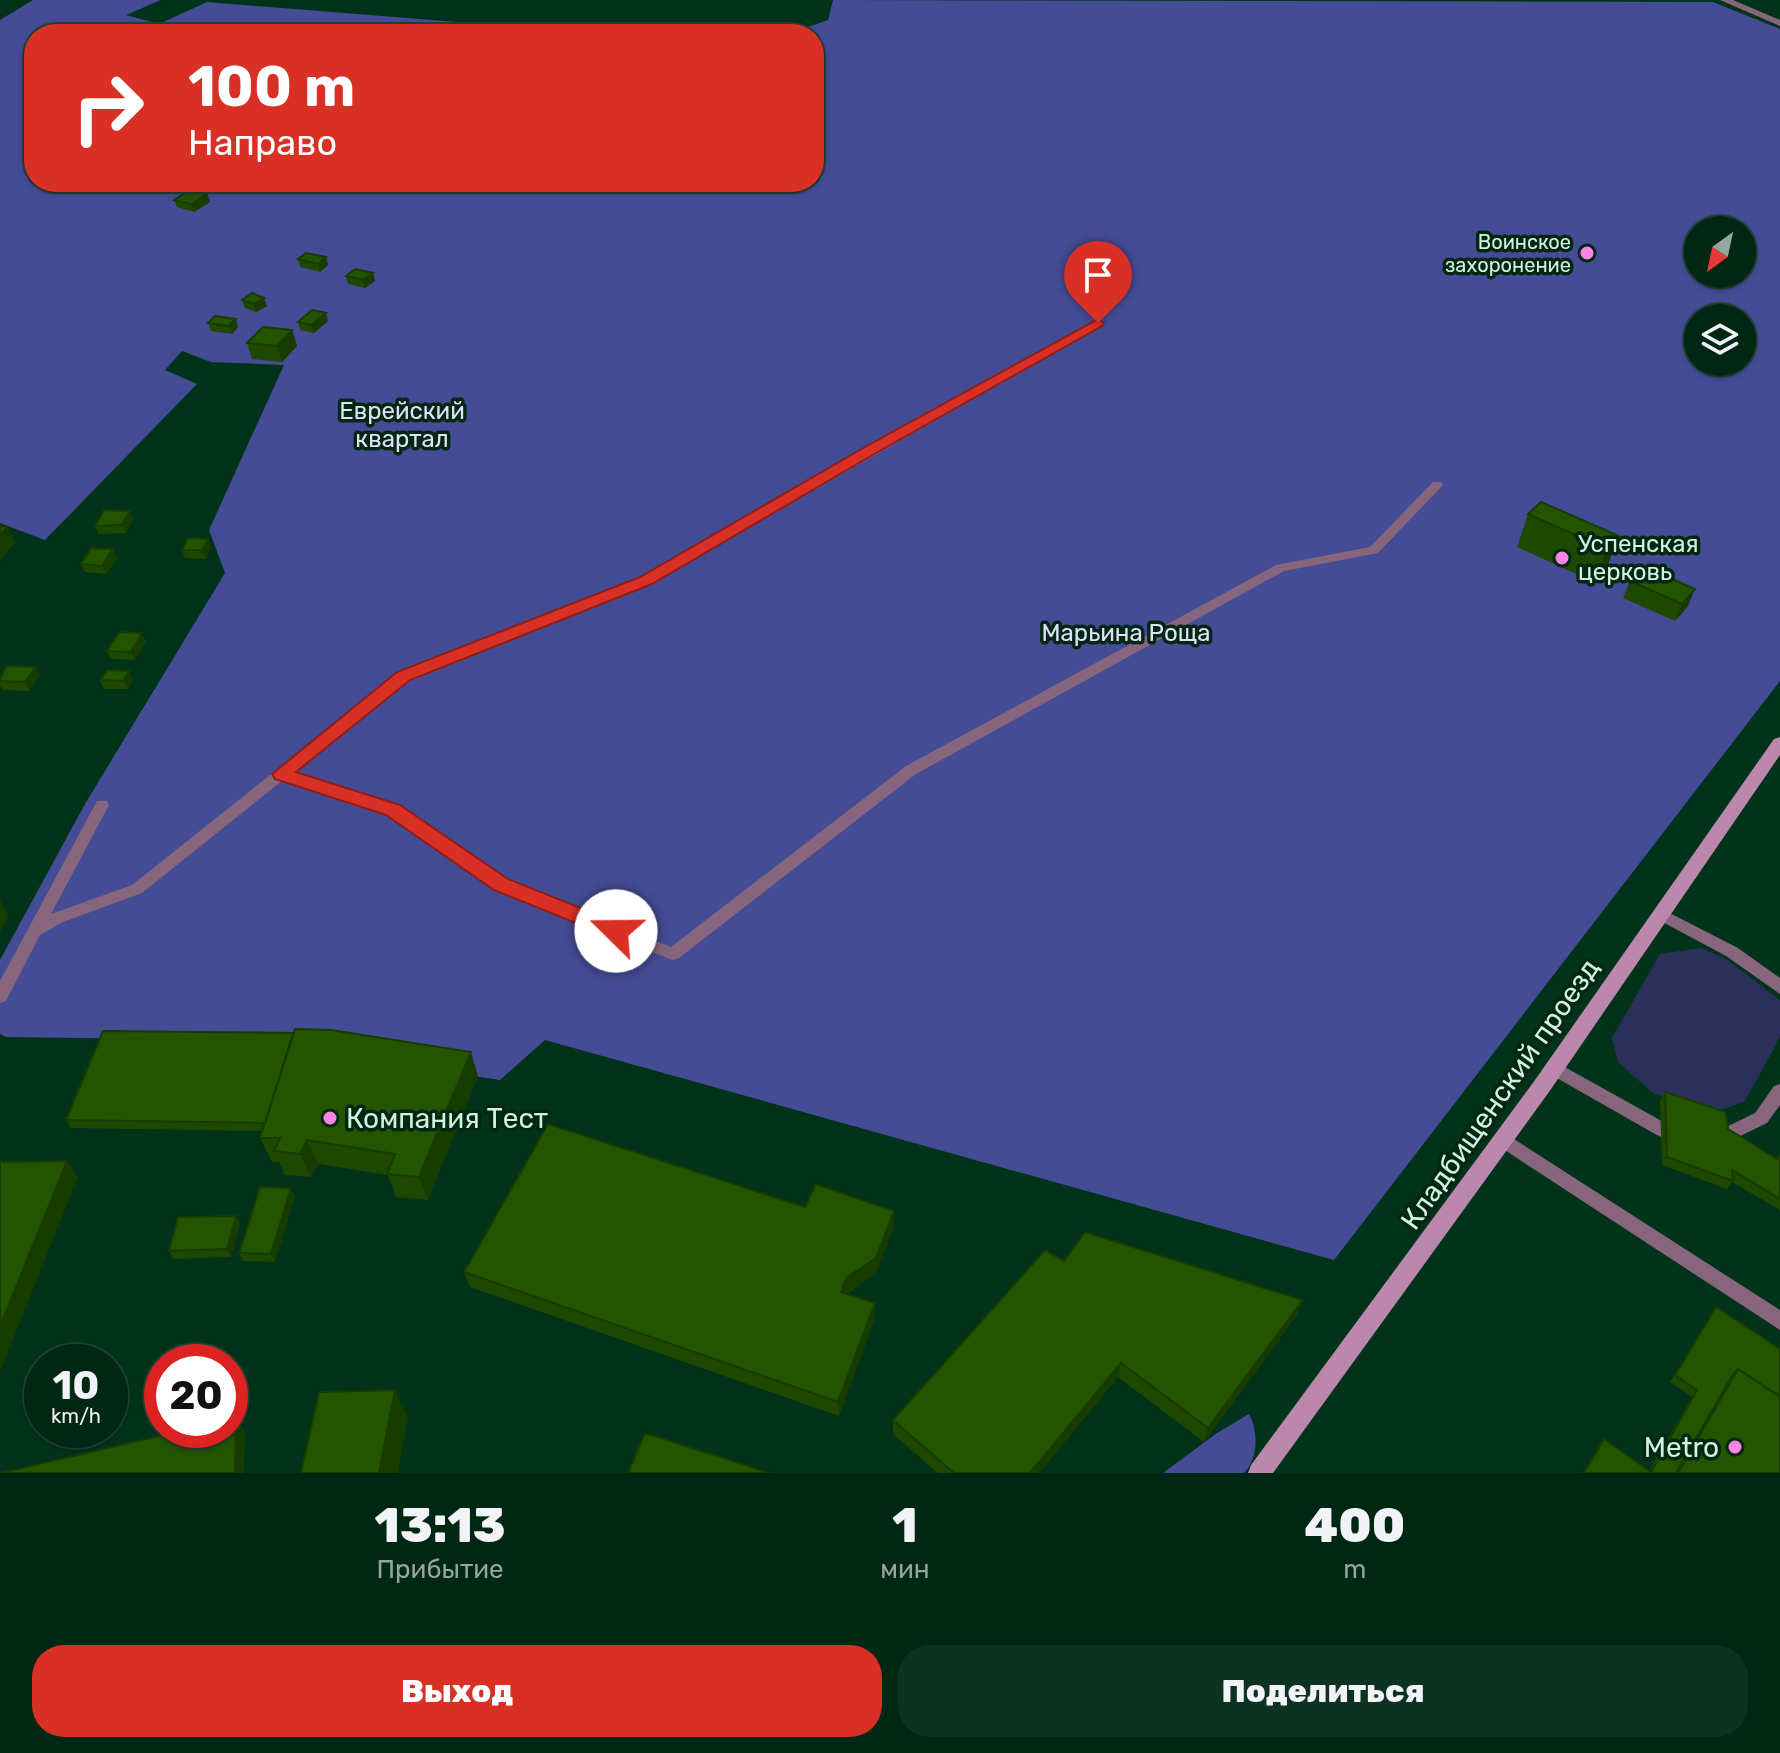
<!DOCTYPE html>
<html lang="ru">
<head>
<meta charset="utf-8">
<style>
	:root { --surface:#002614; --page:#0e3222; --text:#f1f3f6; --muted:#95a5a0; --line:#224334; --accent:#d93025 }
	body { margin:0; font-family:Rubik,sans-serif; background:var(--page); color:var(--text); height:100vh; display:flex; flex-direction:column; font-size:30px; white-space:nowrap }
	* { box-sizing:border-box; margin:0 }
	p { font-size:26px; color:var(--muted) }
	.icon { flex:none; width:44px; height:44px; fill:none; stroke:currentColor; stroke-width:2; stroke-linecap:round; stroke-linejoin:round }
	.map { position:relative; height:1473px; overflow:hidden }
	.drawer { display:flex; flex-direction:column; background:var(--surface); flex:1 }
	.drawer>* { flex:none }
	.guide { position:absolute; left:24px; top:24px; width:800px; height:168px; border-radius:32px; box-shadow:0 2px 6px #0004,0 0 0 2px var(--line); background:#d93025; color:#fff; overflow:hidden }
	.needle { width:52px; rotate:213deg }
	.buttons { position:absolute; left:1684px; top:216px; display:grid; gap:16px }
	.buttons a { display:grid; place-items:center; width:72px; height:72px; border-radius:50%; background:var(--surface); box-shadow:0 2px 6px #0004,0 0 0 2px var(--line); font-size:40px }
	.speed { position:absolute; left:24px; top:1344px; display:flex; gap:16px; font-size:40px; font-weight:700; text-align:center }
	.speed>* { display:grid; place-content:center; width:104px; height:104px; border-radius:50%; background:var(--surface); box-shadow:0 2px 6px #0004,0 0 0 2px var(--line); line-height:1 }
	.speed small { font-size:20px; font-weight:400 }
	.speed .limit { border:12px solid #d22; background:#fff; color:#111 }
	.pin { position:absolute; display:grid; place-items:center; width:68px; height:68px; color:#fff; margin:-82px -34px; border-radius:50% 50% 50% 0; rotate:-45deg; box-shadow:0 0 8px #0007 }
	.pin .icon { rotate:45deg }
	.me { position:absolute; width:88px; margin:-44px; rotate:292deg; stroke-linejoin:round; filter:drop-shadow(0 0 6px #0008) }
	.turn { display:flex; align-items:center; gap:28px; height:168px; padding:0 32px; font-size:36px }
	.turn .icon { width:104px; height:104px; stroke-width:2.5 }
	.turn b { display:block; font-size:56px; line-height:68px }
	.eta { display:flex; justify-content:space-evenly; align-items:center; height:136px; text-align:center }
	.eta b { font-size:48px; font-weight:800; line-height:56px }
	.primary-button { display:flex; gap:16px; margin-top:auto; padding:16px 32px }
	.primary-button a { flex:1; height:92px; border-radius:32px; background:var(--accent); color:#fff; font-size:32px; font-weight:800; line-height:92px; text-align:center }
	.primary-button a+a { background:var(--page); color:var(--text) }
	.map>svg:first-child { display:block }
	.green { fill:#2b305a }
	.forest { fill:#454c96; fill-rule:evenodd }
	.lines { fill:none; stroke-linecap:round; stroke-linejoin:round }
	.lane { fill:#86657d; fill-rule:evenodd }
	.street { fill:#86657d; fill-rule:evenodd }
	.secondary { fill:#bb87ad; fill-rule:evenodd }
	.wall { fill:#1e4800 }
	.shaded-wall { fill:#183b00 }
	.building { fill:#235400; stroke:#183b00; stroke-width:2 }
	.route { fill:#d93025; stroke:#8d1f18; stroke-width:2 }
	.poi-dot { fill:#fd86e2; stroke:#042715; stroke-width:3 }
	.labels { text-anchor:middle; dominant-baseline:central; stroke-width:7; stroke-linejoin:round; paint-order:stroke }
	.far-poi-label { font-size:20px; fill:#d2f2dd; stroke:#042715; text-anchor:end }
	.park-label { font-size:24px; fill:#dee2f8; stroke:#042715 }
	.poi-label { font-size:24px; fill:#d2f2dd; stroke:#042715; text-anchor:start }
	.near-street-label { font-size:28px; fill:#d2f2dd; stroke:#042715 }
	.near-poi-label { font-size:28px; fill:#d2f2dd; stroke:#042715; text-anchor:start }
</style>
</head>
<body>
<div class="map">
<svg width="1780" height="1473" viewBox="0 0 1780 1473">
	<rect width="100%" height="100%" fill="#00331a"/>
	<path class="green" d="M 1701,948 L 1726,959 L 1780,1000 L 1780,1037 L 1745,1101 L 1721,1110 L 1654,1094 L 1618,1062 L 1612,1038 L 1660,954 Z"/>
	<g class="forest">
		<path d="M 33,0 L 161,0 L 126,15 L 159,24 L 207,2 L 606,34 L 34,34 L 34,182 L 814,182 L 814,34 L 788,34 L 828,20 L 833,0 L 1713,2 L 1780,29 L 1780,681 L 1334,1260 L 545,1040 L 500,1080 L 341,1055 L 307,1041 L 6,1037 L 0,1034 L 0,960 L 85,804 L 225,573 L 209,530 L 284,365 L 211,362 L 182,351 L 165,370 L 197,384 L 45,540 L 0,523 L 0,20 ZM 1698,230 L 1742,230 L 1742,274 L 1698,274 ZM 1698,318 L 1742,318 L 1742,362 L 1698,362 Z"/>
		<path d="M 1249,1414 C 1258,1431 1259,1458 1244,1473 L 1163,1473 L 1217,1433 Z"/>
	</g>
	<g class="lines">
		<g class="lane">
			<path d="M 1098,320 L 1102,321 L 1102,325 L 650,584 L 408,679 L 293,772 L 398,806 L 506,880 L 671,947 L 906,766 L 1276,565 L 1370,547 L 1433,482 L 1441,482 L 1443,485 L 1378,553 L 1284,571 L 916,774 L 679,958 L 673,960 L 667,958 L 496,888 L 388,814 L 283,780 L 142,893 L 63,922 L 40,935 L 6,1001 L 0,1003 L 0,981 L 97,801 L 107,801 L 109,805 L 51,914 L 132,885 L 398,673 L 642,578 Z"/>
			<path d="M 1660,908 L 1738,948 L 1780,978 L 1780,994 L 1726,956 L 1655,918 L 1652,914 L 1655,910 Z"/>
			<path d="M 1554,1061 L 1667,1124 L 1670,1129 L 1667,1134 L 1661,1137 L 1655,1134 L 1548,1073 L 1546,1068 L 1548,1063 Z"/>
			<path d="M 1780,1084 L 1780,1105 L 1767,1123 L 1728,1142 L 1722,1145 L 1716,1142 L 1713,1137 L 1716,1132 L 1755,1113 L 1774,1086 Z"/>
			<path d="M 1503,1132 L 1780,1310 L 1780,1330 L 1497,1145 L 1494,1140 L 1497,1135 Z"/>
		</g>
		<path class="street" d="M 1720,0 L 1733,0 L 1780,20 L 1780,26 Z"/>
		<path class="secondary" d="M 1780,737 L 1780,755 L 1549,1092 L 1273,1473 L 1248,1473 L 1251,1465 L 1535,1080 L 1774,739 Z"/>
	</g>
	<g class="wall">
		<path d="M 110,182 L 151,182 L 140,191 L 112,187 Z"/>
		<path d="M 174,200 L 210,202 L 194,212 L 177,207 Z"/>
		<path d="M 326,257 L 328,265 L 320,272 L 300,267 L 298,259 Z"/>
		<path d="M 373,273 L 375,281 L 365,288 L 348,284 L 346,276 Z"/>
		<path d="M 242,300 L 267,306 L 256,312 L 245,308 Z"/>
		<path d="M 328,321 L 314,333 L 300,330 L 298,322 Z"/>
		<path d="M 208,323 L 238,327 L 232,334 L 211,331 Z"/>
		<path d="M 292,330 L 297,346 L 282,362 L 252,359 L 247,343 Z"/>
		<path d="M 1528,514 L 1619,536 L 1606,569 L 1594,582 L 1517,547 Z"/>
		<path d="M 133,519 L 126,533 L 99,534 L 95,526 Z"/>
		<path d="M 211,547 L 206,559 L 185,558 L 182,550 Z"/>
		<path d="M 117,558 L 106,574 L 85,572 L 81,564 Z"/>
		<path d="M 1630,581 L 1688,606 L 1675,621 L 1623,598 Z"/>
		<path d="M 146,641 L 135,660 L 111,659 L 107,651 Z"/>
		<path d="M 129,671 L 133,680 L 128,689 L 104,689 L 100,680 Z"/>
		<path d="M 40,675 L 29,691 L 2,690 L 0,685 L 0,678 Z"/>
		<path d="M 478,1076 L 428,1200 L 396,1197 L 388,1175 L 318,1164 L 311,1177 L 285,1175 L 279,1162 L 272,1162 L 260,1138 L 263,1131 L 71,1128 L 66,1120 Z"/>
		<path d="M 1665,1092 L 1777,1159 L 1780,1154 L 1780,1210 L 1732,1182 L 1727,1189 L 1662,1165 L 1660,1100 Z"/>
		<path d="M 295,1196 L 275,1262 L 243,1261 L 239,1253 Z"/>
		<path d="M 805,1207 L 894,1227 L 876,1273 L 847,1294 L 875,1303 L 875,1318 L 839,1416 L 470,1287 L 464,1272 Z"/>
		<path d="M 240,1224 L 231,1257 L 173,1259 L 169,1251 Z"/>
		<path d="M 1064,1261 L 1297,1315 L 1204,1442 L 1118,1377 L 1039,1473 L 938,1473 L 893,1434 L 893,1420 Z"/>
		<path d="M 1716,1307 L 1780,1473 L 1583,1473 L 1604,1439 L 1649,1471 L 1692,1397 L 1670,1382 Z"/>
	</g>
	<g class="shaded-wall">
		<path d="M 139,182 L 151,182 L 140,191 L 137,184 Z"/>
		<path d="M 207,194 L 210,202 L 194,212 L 191,204 Z"/>
		<path d="M 326,257 L 328,265 L 320,272 L 318,264 Z"/>
		<path d="M 373,273 L 375,281 L 365,288 L 363,280 Z"/>
		<path d="M 264,298 L 267,306 L 256,312 L 254,304 Z"/>
		<path d="M 326,313 L 328,321 L 314,333 L 311,325 Z"/>
		<path d="M 236,319 L 238,327 L 232,334 L 229,326 Z"/>
		<path d="M 292,330 L 297,346 L 282,362 L 277,346 Z"/>
		<path d="M 130,511 L 133,519 L 126,533 L 122,525 Z"/>
		<path d="M 7,527 L 15,543 L 0,561 L 0,535 Z"/>
		<path d="M 1619,536 L 1606,569 L 1594,582 L 1607,549 Z"/>
		<path d="M 208,539 L 211,547 L 206,559 L 202,550 Z"/>
		<path d="M 113,549 L 117,558 L 106,574 L 102,566 Z"/>
		<path d="M 1695,589 L 1688,606 L 1675,621 L 1682,604 Z"/>
		<path d="M 142,633 L 146,641 L 135,660 L 131,652 Z"/>
		<path d="M 36,667 L 40,675 L 29,691 L 25,682 Z"/>
		<path d="M 129,671 L 133,680 L 128,689 L 124,681 Z"/>
		<path d="M 0,900 L 9,916 L 0,932 Z"/>
		<path d="M 471,1052 L 478,1076 L 428,1200 L 419,1177 Z"/>
		<path d="M 307,1140 L 318,1164 L 311,1177 L 300,1154 Z"/>
		<path d="M 67,1161 L 78,1177 L 0,1372 L 0,1327 Z"/>
		<path d="M 291,1188 L 295,1196 L 275,1262 L 271,1254 Z"/>
		<path d="M 894,1211 L 894,1227 L 876,1273 L 847,1293 L 841,1292 L 846,1278 Z"/>
		<path d="M 236,1216 L 240,1224 L 231,1257 L 227,1249 Z"/>
		<path d="M 1303,1300 L 1297,1315 L 1204,1442 L 1208,1428 Z"/>
		<path d="M 875,1303 L 875,1318 L 839,1416 L 838,1402 Z"/>
		<path d="M 1121,1363 L 1118,1377 L 1039,1473 L 1030,1473 Z"/>
		<path d="M 395,1390 L 408,1418 L 398,1473 L 379,1473 Z"/>
		<path d="M 236,1418 L 245,1432 L 244,1473 L 235,1473 Z"/>
	</g>
	<g class="building">
		<path d="M 190,190 L 207,194 L 191,204 L 174,200 Z"/>
		<path d="M 306,253 L 326,257 L 318,264 L 298,259 Z"/>
		<path d="M 355,269 L 373,273 L 363,280 L 346,276 Z"/>
		<path d="M 252,293 L 264,298 L 254,304 L 242,300 Z"/>
		<path d="M 312,310 L 326,313 L 311,325 L 298,322 Z"/>
		<path d="M 215,316 L 236,319 L 229,326 L 208,323 Z"/>
		<path d="M 263,327 L 292,330 L 277,346 L 247,343 Z"/>
		<path d="M 1541,502 L 1619,536 L 1607,549 L 1528,514 Z"/>
		<path d="M 104,510 L 130,511 L 122,525 L 95,526 Z"/>
		<path d="M 0,526 L 7,527 L 0,535 Z"/>
		<path d="M 188,538 L 208,539 L 202,550 L 182,550 Z"/>
		<path d="M 91,548 L 113,549 L 102,566 L 81,564 Z"/>
		<path d="M 1643,566 L 1695,589 L 1682,604 L 1630,581 Z"/>
		<path d="M 119,632 L 142,633 L 131,652 L 107,651 Z"/>
		<path d="M 7,666 L 36,667 L 25,682 L 0,681 L 0,678 Z"/>
		<path d="M 107,670 L 129,671 L 124,681 L 100,680 Z"/>
		<path d="M 295,1029 L 331,1030 L 471,1052 L 419,1177 L 387,1174 L 395,1154 L 307,1140 L 300,1154 L 274,1151 L 280,1138 L 260,1138 Z"/>
		<path d="M 103,1031 L 293,1033 L 265,1123 L 66,1120 Z"/>
		<path d="M 1665,1092 L 1726,1112 L 1728,1129 L 1777,1159 L 1780,1155 L 1780,1199 L 1732,1170 L 1733,1181 L 1667,1157 Z"/>
		<path d="M 548,1124 L 805,1207 L 816,1184 L 894,1211 L 876,1258 L 846,1278 L 841,1292 L 875,1303 L 838,1402 L 464,1272 Z"/>
		<path d="M 67,1161 L 0,1327 L 0,1162 Z"/>
		<path d="M 260,1187 L 291,1188 L 271,1254 L 239,1253 Z"/>
		<path d="M 236,1216 L 227,1249 L 169,1251 L 178,1217 Z"/>
		<path d="M 1085,1232 L 1303,1300 L 1208,1428 L 1121,1363 L 1030,1473 L 954,1473 L 893,1420 L 1045,1250 L 1064,1261 Z"/>
		<path d="M 1716,1307 L 1780,1349 L 1780,1397 L 1738,1369 L 1732,1376 L 1676,1473 L 1584,1473 L 1604,1439 L 1651,1472 L 1697,1390 L 1675,1375 Z"/>
		<path d="M 1738,1369 L 1780,1397 L 1780,1473 L 1678,1473 Z"/>
		<path d="M 395,1390 L 379,1473 L 301,1473 L 319,1392 Z"/>
		<path d="M 236,1418 L 235,1473 L 0,1473 L 185,1430 L 230,1430 L 230,1420 Z"/>
		<path d="M 645,1433 L 770,1473 L 628,1473 Z"/>
	</g>
	<path class="route" d="M 1098,319 L 1104,323 L 1102,326 L 876,453 L 652,584 L 410,680 L 296,772 L 400,805 L 508,879 L 623,925 L 626,931 L 623,936 L 608,936 L 494,890 L 386,815 L 275,779 L 272,774 L 397,672 L 640,577 L 865,447 Z"/>
	<g class="poi-dot">
		<circle cx="1587" cy="253" r="8"/>
		<circle cx="1562" cy="558" r="8"/>
		<circle cx="330" cy="1118" r="8"/>
		<circle cx="1735" cy="1447" r="8"/>
	</g>
	<g class="labels">
		<g class="far-poi-label">
			<text x="1571" y="242">Воинское<tspan x="1571" dy="23">захоронение</tspan></text>
		</g>
		<g class="park-label">
			<text x="402" y="411">Еврейский<tspan x="402" dy="28">квартал</tspan></text>
			<text x="1126" y="633">Марьина Роща</text>
		</g>
		<g class="poi-label">
			<text x="1578" y="544">Успенская<tspan x="1578" dy="28">церковь</tspan></text>
		</g>
		<g class="near-street-label">
			<text transform="translate(1500 1094) rotate(-55)">Кладбищенский проезд</text>
		</g>
		<g class="near-poi-label">
			<text x="346" y="1118">Компания Тест</text>
			<text x="1719" y="1447" text-anchor="end">Metro</text>
		</g>
	</g>
</svg>
<div class="buttons">
<a><svg class="needle" viewBox="-14 -14 28 28"><path d="M0-13l5 13h-10z" fill="#e53935"/><path d="M0 13l5-13h-10z" fill="#95a5a0"/></svg></a>
<a><svg class="icon" aria-label="layers" viewBox="0 0 24 24"><path d="M12 4l9 5-9 5-9-5zM3 14l9 5 9-5"/></svg></a>
</div>
<div class="speed"><div>10<small>km/h</small></div><div class="limit">20</div></div>
<div class="pin" style="left:1098px;top:323px;background:#d93025"><svg class="icon" aria-label="arrive" viewBox="0 0 24 24"><path d="M6 21V4h12l-3 4 3 4H6"/></svg></div>
<svg class="me" style="left:616px;top:931px" viewBox="-20 -20 40 40"><circle r="19" fill="#fff"/><path d="M0-13L10 11 0 6-10 11z" fill="#d93025"/></svg>
<div class="guide">
<div class="turn"><svg class="icon" aria-label="right" viewBox="0 0 24 24"><path d="M7 20v-9h11M14 6l5 5-5 5"/></svg><div><b>100 m</b>Направо</div></div>
</div>
</div>
<section class="drawer">
<div class="eta">
<div><b>13:13</b><p>Прибытие</p></div>
<div><b>1</b><p>мин</p></div>
<div><b>400</b><p>m</p></div>
</div>
<div class="primary-button"><a>Выход</a><a>Поделиться</a></div>
</section>
</body>
</html>
